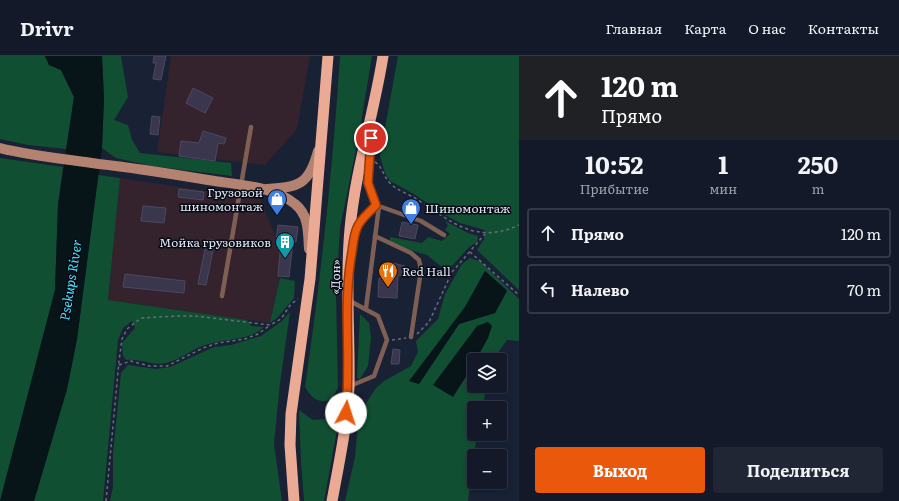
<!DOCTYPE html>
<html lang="ru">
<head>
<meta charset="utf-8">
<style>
	:root { --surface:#131928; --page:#202634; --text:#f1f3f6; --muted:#9da0a8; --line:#323845; --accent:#ea580c }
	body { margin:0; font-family:Literata,serif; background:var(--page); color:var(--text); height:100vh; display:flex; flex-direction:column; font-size:15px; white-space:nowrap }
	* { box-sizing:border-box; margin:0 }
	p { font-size:13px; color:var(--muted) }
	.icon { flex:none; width:22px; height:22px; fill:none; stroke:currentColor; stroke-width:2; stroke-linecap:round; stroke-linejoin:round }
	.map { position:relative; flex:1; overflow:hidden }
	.details { display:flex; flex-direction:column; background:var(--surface); width:380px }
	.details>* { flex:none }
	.top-card { background:#202124; color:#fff; overflow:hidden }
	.controls { position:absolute; left:467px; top:297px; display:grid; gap:8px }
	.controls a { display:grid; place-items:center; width:40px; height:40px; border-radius:4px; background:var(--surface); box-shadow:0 2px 6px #0003,0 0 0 1px var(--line); font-size:20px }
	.pin { position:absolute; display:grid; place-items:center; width:34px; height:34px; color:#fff; margin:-17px; border:2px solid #fff; border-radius:50%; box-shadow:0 1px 4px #0007 }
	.me { position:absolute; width:44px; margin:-22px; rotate:5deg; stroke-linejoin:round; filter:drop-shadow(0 0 3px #0008) }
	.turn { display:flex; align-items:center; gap:14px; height:84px; padding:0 16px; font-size:18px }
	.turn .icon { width:52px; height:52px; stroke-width:2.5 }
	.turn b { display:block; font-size:28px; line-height:34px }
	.eta { display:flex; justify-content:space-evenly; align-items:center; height:68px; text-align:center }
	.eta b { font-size:24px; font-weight:700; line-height:28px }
	.action { display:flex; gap:8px; margin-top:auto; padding:8px 16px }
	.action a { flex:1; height:46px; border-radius:4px; background:var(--accent); color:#fff; font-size:16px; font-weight:700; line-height:46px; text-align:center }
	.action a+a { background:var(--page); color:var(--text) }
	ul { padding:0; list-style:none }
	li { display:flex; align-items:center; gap:12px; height:50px; margin:0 8px 6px; padding:0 8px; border:2px solid var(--line); border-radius:4px }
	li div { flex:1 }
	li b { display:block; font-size:15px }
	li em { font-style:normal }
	header { display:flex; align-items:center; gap:24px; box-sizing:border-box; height:56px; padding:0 20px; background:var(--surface); border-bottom:1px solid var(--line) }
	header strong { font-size:19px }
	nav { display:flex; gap:22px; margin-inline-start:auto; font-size:14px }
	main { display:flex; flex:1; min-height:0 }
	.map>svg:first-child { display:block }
	.industrial { fill:#34232c }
	.green { fill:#114f33; fill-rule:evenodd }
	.water { fill:#081518 }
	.building { fill:#39364e; stroke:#4b4962 }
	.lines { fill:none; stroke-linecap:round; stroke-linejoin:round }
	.path { stroke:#676e7f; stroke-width:1.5; stroke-dasharray:3 3; stroke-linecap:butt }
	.service { stroke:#7f5f54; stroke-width:4.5 }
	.secondary { stroke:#b48270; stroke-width:10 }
	.trunk { stroke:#eaaa94; stroke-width:11 }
	.route-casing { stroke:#983908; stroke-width:10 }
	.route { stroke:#ea580c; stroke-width:7 }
	.labels { text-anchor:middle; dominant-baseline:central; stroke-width:3; stroke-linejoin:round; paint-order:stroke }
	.poi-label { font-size:12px; fill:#dfe5f3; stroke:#080b14; text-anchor:end }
	.street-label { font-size:12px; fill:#dfe5f3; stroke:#080b14 }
	.water-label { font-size:13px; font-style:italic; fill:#4ae3fd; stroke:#080b14 }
</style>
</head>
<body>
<header>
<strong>Drivr</strong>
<nav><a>Главная</a><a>Карта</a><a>О нас</a><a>Контакты</a></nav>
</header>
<main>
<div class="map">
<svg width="519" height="445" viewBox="0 0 519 445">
	<rect width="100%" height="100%" fill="#192135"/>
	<g class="industrial">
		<path d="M 171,0 L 310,0 L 297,73 L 265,109 L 157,96 Z"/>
		<path d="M 120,122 L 260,143 L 284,201 L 270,267 L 108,244 Z"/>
	</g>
	<g class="green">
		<path d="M 0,0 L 45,0 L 49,9 L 61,14 L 74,41 L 66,93 L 28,89 L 0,83 Z"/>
		<path d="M 102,0 L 121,0 L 128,41 L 114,64 L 128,69 L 132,84 L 140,97 L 231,107 L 232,120 L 152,110 L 116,102 L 102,92 L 104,42 Z"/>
		<path d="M 340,0 L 372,0 L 359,79 L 340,172 L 336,239 L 338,332 L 331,344 C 316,347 313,343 305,331 C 321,221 333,111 340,0 Z"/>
		<path d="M 398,0 L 519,0 L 519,234 L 477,194 L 484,183 L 485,174 L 460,167 L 445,159 L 414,138 L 390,125 L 385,117 L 380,100 Z"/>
		<path d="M 0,102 L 63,111 L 58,149 L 55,234 L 0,445 Z"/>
		<path d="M 98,119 L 120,122 L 108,244 L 247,264 L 251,270 L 264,271 C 248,286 222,282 202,290 C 190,295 179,304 166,307 C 153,310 140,302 126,304 L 123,300 L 122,287 L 135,272 L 132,265 L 123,272 L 118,284 L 103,445 L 34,445 L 67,333 L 77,283 Z"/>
		<path d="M 445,165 L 468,177 L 478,180 L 477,186 L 469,191 L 450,212 L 442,211 L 427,199 L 390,188 L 390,181 L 422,187 L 428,181 L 442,185 L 450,178 L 445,174 L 448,170 Z"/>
		<path d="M 470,202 L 481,206 L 519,243 L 519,285 L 507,284 L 497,298 L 495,304 L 474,304 L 474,330 L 487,330 L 482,352 L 474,352 L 474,378 L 477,378 L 468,445 L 345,445 L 355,401 L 359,358 L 376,332 L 384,325 L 411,310 L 418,296 L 416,285 L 438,263 L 445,238 L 462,208 ZM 485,215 L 507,234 L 495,257 L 459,268 L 419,328 L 410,325 L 465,251 Z"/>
		<path d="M 280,222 L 295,225 L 294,242 L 277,262 L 270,267 Z"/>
		<path d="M 290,256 L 280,327 L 274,388 L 282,445 L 110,445 L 113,431 L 113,398 L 121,317 L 128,309 L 156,313 L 170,311 L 214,291 L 231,289 L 261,280 L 282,265 Z"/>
		<path d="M 360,258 L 369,267 L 371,281 L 368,310 L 360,323 L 357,322 Z"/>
		<path d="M 299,354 L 313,364 L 328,363 L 340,357 L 324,445 L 304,445 L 301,405 Z"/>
	</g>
	<g class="water">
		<path d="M 45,0 L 102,0 L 104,42 L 102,92 L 77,283 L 67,333 L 34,445 L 0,445 L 55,234 L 58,149 L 74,41 L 61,14 L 49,9 Z"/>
		<path d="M 485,215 L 507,235 L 495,257 L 459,268 L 419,328 L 409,325 L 465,251 Z"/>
		<path d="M 488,266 L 492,270 L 488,282 L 476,304 L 474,304 L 474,308 L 453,341 L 433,329 L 477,270 Z"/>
	</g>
	<g class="building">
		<path d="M 154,0 L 166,0 L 161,24 L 153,23 L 156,7 L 153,7 Z"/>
		<path d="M 193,32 L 213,42 L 205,57 L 186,47 Z"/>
		<path d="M 152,60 L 160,61 L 158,79 L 150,78 Z"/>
		<path d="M 203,75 L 226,82 L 224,88 L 218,87 L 215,105 L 179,100 L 181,85 L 199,87 Z"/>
		<path d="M 179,133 L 204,136 L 203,144 L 178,141 Z"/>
		<path d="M 143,150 L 166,152 L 164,167 L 141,165 Z"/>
		<path d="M 402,166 L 418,169 L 415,183 L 399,180 Z"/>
		<path d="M 278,169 L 298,171 L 296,186 L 293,186 L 289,221 L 278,220 L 281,185 L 276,185 Z"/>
		<path d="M 207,183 L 215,184 L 206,229 L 198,228 Z"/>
		<path d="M 393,207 L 405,210 L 404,220 L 398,219 L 397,242 L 378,241 L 379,222 L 392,222 Z"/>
		<path d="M 125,218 L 185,225 L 184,237 L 123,231 Z"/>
		<path d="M 393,293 L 400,294 L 399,308 L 391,308 Z"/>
	</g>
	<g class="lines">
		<g class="path">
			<path d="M 375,106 C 383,111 383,121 391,128 C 398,135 409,138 418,144 C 452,166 476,189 519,169"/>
			<path d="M 470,196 L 519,239"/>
			<path d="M 417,278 L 429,266 L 452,216 L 485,178"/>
			<path d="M 392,284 L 406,282"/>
			<path d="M 119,309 L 131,305 L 149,310 L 167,310 L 203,292 L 218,287 L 245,283 L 258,278 L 269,270"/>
			<path d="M 106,445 L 119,305 L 122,283 L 127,273 L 141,262 L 177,260 L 195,260 L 270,269 L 281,263 L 291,248 L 298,243"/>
		</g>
		<g class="service">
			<path d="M 372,78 L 368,127 L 376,149 L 421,165 L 444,179"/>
			<path d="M 375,180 L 411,197 L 419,204 L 421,214 L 411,281"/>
			<path d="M 354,181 L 360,166 L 376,149"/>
			<path d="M 222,240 L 251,71"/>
			<path d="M 348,244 L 378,260 L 387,284 L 374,320 L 350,330"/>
			<path d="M 366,252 L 379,150"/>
		</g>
		<g class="secondary">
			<path d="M 0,92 C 32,100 66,103 99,108 C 136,112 172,118 208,124 C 236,129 272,129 295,148 C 309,159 308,177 309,193"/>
			<path d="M 267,133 C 299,131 309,129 318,95"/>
		</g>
		<g class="trunk">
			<path d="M 294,445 L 290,389 L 291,358 L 310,223 L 328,0"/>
			<path d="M 332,445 C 339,407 347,370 349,331 C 350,278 345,225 350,173 C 355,115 374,58 383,0"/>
		</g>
	</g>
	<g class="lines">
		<defs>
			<path id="route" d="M 346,357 C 351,305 343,253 351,202 C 353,192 353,181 357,172 C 360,163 370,156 376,149 L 368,127 L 371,82"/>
		</defs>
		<use href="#route" class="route-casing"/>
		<use href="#route" class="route"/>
	</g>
	<defs>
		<symbol id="shop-pin" viewBox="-11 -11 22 30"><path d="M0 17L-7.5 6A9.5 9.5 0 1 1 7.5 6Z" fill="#3f7fe0" stroke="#080b14"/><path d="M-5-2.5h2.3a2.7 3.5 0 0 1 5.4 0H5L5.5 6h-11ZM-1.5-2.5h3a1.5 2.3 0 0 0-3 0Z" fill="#fff"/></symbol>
		<symbol id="building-pin" viewBox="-11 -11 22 30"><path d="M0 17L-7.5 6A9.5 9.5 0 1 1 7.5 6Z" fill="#0f9aa8" stroke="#080b14"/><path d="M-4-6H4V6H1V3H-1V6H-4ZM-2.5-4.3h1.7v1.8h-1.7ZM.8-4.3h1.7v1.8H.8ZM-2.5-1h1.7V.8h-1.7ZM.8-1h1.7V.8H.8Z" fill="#fff"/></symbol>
		<symbol id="restaurant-pin" viewBox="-11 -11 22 30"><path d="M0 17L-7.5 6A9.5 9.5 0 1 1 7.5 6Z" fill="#e8710a" stroke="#080b14"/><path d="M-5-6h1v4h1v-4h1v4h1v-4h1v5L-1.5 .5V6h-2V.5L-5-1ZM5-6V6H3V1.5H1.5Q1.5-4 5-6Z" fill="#fff"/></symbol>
	</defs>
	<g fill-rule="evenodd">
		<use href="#shop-pin" x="266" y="132" width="22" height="30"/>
		<use href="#shop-pin" x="400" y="141" width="22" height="30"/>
		<use href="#building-pin" x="274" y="175" width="22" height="30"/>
		<use href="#restaurant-pin" x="377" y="204" width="22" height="30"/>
	</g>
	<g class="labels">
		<g class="poi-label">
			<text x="263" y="136">Грузовой<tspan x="263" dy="14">шиномонтаж</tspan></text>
			<text x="425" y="152" text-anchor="start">Шиномонтаж</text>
			<text x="271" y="186">Мойка грузовиков</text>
			<text x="402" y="215" text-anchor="start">Red Hall</text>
		</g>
		<g class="street-label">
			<text transform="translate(335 221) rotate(-89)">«Дон»</text>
		</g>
		<g class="water-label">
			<text transform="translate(70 224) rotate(-81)">Psekups River</text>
		</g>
	</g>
</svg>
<div class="controls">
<a><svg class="icon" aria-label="layers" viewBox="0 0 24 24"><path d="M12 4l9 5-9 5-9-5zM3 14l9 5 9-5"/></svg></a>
<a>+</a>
<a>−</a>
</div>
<div class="pin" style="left:371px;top:82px;background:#d93025"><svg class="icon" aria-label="arrive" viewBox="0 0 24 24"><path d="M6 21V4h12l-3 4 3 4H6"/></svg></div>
<svg class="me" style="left:346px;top:357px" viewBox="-20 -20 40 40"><circle r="19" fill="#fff"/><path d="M0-13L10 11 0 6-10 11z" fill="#ea580c"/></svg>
</div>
<section class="details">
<div class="top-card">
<div class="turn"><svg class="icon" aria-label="ahead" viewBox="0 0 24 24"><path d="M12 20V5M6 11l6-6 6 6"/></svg><div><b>120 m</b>Прямо</div></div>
</div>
<div class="eta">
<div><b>10:52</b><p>Прибытие</p></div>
<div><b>1</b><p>мин</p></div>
<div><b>250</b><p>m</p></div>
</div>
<ul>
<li><svg class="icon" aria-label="ahead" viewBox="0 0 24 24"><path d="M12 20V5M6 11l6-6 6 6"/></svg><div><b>Прямо</b></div><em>120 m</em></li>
<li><svg class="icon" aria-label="left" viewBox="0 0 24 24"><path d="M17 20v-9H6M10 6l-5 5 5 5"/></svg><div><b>Налево</b></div><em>70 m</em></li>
</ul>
<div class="action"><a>Выход</a><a>Поделиться</a></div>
</section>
</main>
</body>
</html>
